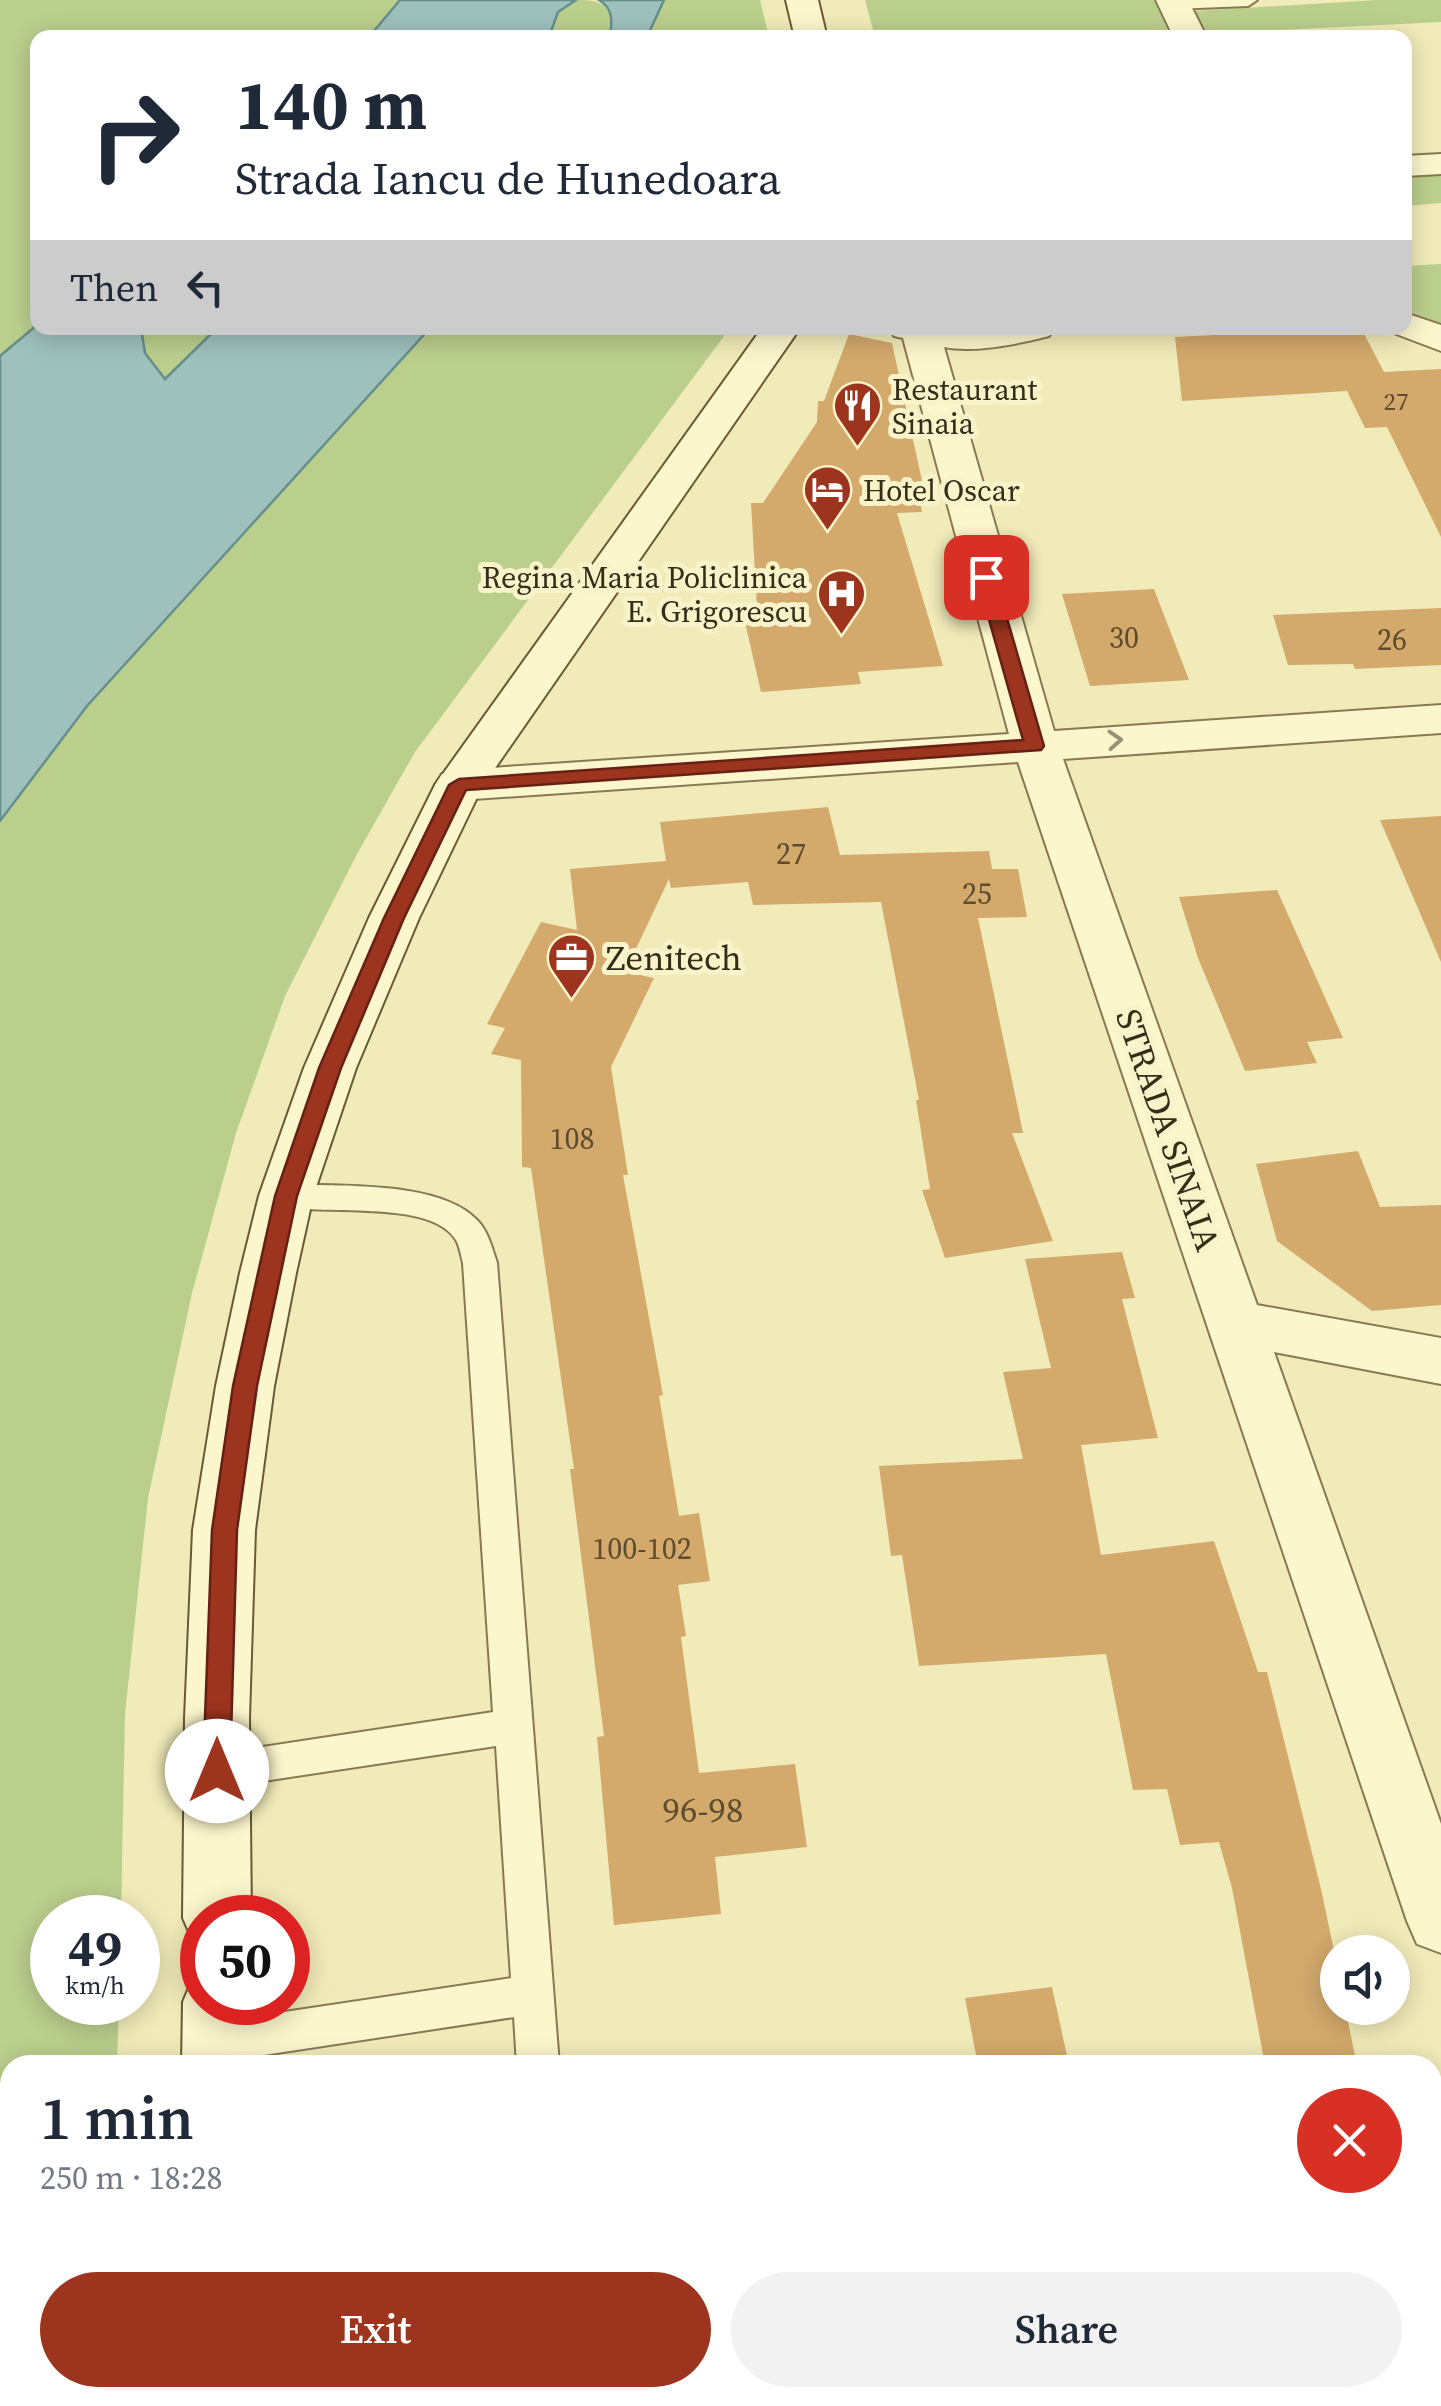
<!DOCTYPE html>
<html lang="en">
<head>
<meta charset="utf-8">
<style>
	:root { --surface:#fff; --page:#f2f2f3; --text:#1f2937; --muted:#747a83; --accent:#9c341e }
	body { margin:0; font-family:"Source Serif 4",serif; background:var(--page); color:var(--text); height:100vh; display:flex; flex-direction:column; font-size:38px; white-space:nowrap }
	* { box-sizing:border-box; margin:0 }
	p { font-size:32px; color:var(--muted) }
	.icon { flex:none; width:55px; height:55px; fill:none; stroke:currentColor; stroke-width:2; stroke-linecap:round; stroke-linejoin:round }
	.map { position:relative; flex:1; overflow:hidden }
	.drawer { position:absolute; left:0px; top:2055px; width:1442px; height:352px; display:flex; flex-direction:column; background:var(--surface); border-radius:30px 30px 0 0; box-shadow:0 5px 25px #0003 }
	.drawer>* { flex:none }
	.hud { position:absolute; left:30px; top:30px; width:1382px; height:305px; border-radius:20px; box-shadow:0 5px 25px #0003; background:#fff; color:var(--text); overflow:hidden }
	.tools { position:absolute; left:1320px; top:1935px; display:grid; gap:20px }
	.tools a { display:grid; place-items:center; width:90px; height:90px; border-radius:50%; background:var(--surface); box-shadow:0 5px 25px #0003; font-size:50px }
	.speed { position:absolute; left:30px; top:1895px; display:flex; gap:20px; font-size:50px; font-weight:700; text-align:center }
	.speed>* { display:grid; place-content:center; width:130px; height:130px; border-radius:50%; background:var(--surface); box-shadow:0 5px 25px #0003; line-height:1 }
	.speed small { font-size:25px; font-weight:400 }
	.speed .limit { border:15px solid #d22; background:#fff; color:#111 }
	.pin { position:absolute; display:grid; place-items:center; width:85px; height:85px; color:#fff; margin:-42px; border-radius:20px; box-shadow:0 5px 15px #0006 }
	.me { position:absolute; width:110px; margin:-55px; rotate:0deg; stroke-linejoin:round; filter:drop-shadow(0 0 8px #0008) }
	.turn { display:flex; align-items:center; gap:35px; height:210px; padding:0 40px; font-size:45px }
	.turn .icon { width:130px; height:130px; stroke-width:2.5 }
	.turn b { display:block; font-size:70px; line-height:85px }
	.then { display:flex; align-items:center; height:95px; padding:0 40px; background:#0003; gap:20px; font-size:38px }
	.round { display:grid; place-items:center; flex:none; width:105px; height:105px; border-radius:52px; background:var(--page) }
	.overview { display:flex; align-items:center; justify-content:space-between; height:170px; padding:0 40px }
	h1 { font-size:60px; font-weight:600; line-height:75px }
	.action { display:flex; gap:20px; margin-top:auto; padding:20px 40px }
	.action a { flex:1; height:115px; border-radius:60px; background:var(--accent); color:#fff; font-size:40px; font-weight:600; line-height:115px; text-align:center }
	.action a+a { background:var(--page); color:var(--text) }
	.map>svg:first-child { display:block }
	.green { fill:#bbcf8d }
	.water { fill:#9ec1bd; stroke:#668f8c; stroke-width:2.5 }
	.building { fill:#d3a96c }
	.lines { fill:none; stroke-linecap:round; stroke-linejoin:round }
	.service-casing { stroke:#897953; stroke-width:4 }
	.pedestrian-casing { stroke:#897953; stroke-width:4 }
	.minor-casing { stroke:#897953; stroke-width:4 }
	.secondary-casing { stroke:#6a5a36; stroke-width:4 }
	.service { fill:#fcf6cd; fill-rule:evenodd }
	.pedestrian { fill:#fcf6cd; fill-rule:evenodd }
	.minor { fill:#fcf6cd; fill-rule:evenodd }
	.secondary { fill:#fcf6cd; fill-rule:evenodd }
	.oneway { stroke:#999273 }
	.route { fill:#9c341e; stroke:#652214; stroke-width:2.5 }
	.labels { text-anchor:middle; dominant-baseline:central; stroke-width:10; stroke-linejoin:round; paint-order:stroke }
	.far-number-label { font-size:25px; fill:#5d4c2e }
	.far-poi-label { font-size:30px; fill:#362d19; stroke:#f8f3c9; text-anchor:start }
	.number-label { font-size:30px; fill:#5d4c2e }
	.poi-label { font-size:35px; fill:#362d19; stroke:#f8f3c9; text-anchor:start }
	.street-label { font-size:35px; fill:#362d19; stroke:#f8f3c9 }
	.near-number-label { font-size:35px; fill:#5d4c2e }
</style>
</head>
<body>
<div class="map">
<svg width="1441" height="2406" viewBox="0 0 1441 2406">
	<rect width="100%" height="100%" fill="#f1ebb9"/>
	<g class="green">
		<path d="M 0,0 L 400,0 L 369,37 L 38,38 L 37,325 L 0,356 Z"/>
		<path d="M 576,0 C 606,0 613,7 610,37 L 549,38 L 558,12 Z"/>
		<path d="M 664,0 L 760,0 L 769,37 L 647,38 Z"/>
		<path d="M 865,0 L 1172,0 L 1191,37 L 875,37 Z"/>
		<path d="M 1378,0 L 1441,0 L 1441,22 L 1259,31 L 1261,37 L 1209,38 L 1194,11 Z"/>
		<path d="M 1441,172 L 1441,203 L 1405,206 L 1405,174 Z"/>
		<path d="M 1441,264 L 1441,328 L 1405,310 L 1405,266 Z"/>
		<path d="M 141,328 L 217,328 L 165,379 L 145,353 Z"/>
		<path d="M 430,328 L 730,328 L 415,752 L 357,854 L 285,996 L 236,1133 L 192,1293 L 148,1498 L 125,1714 L 121,1917 L 52,1918 L 52,2002 L 119,2003 L 117,2065 L 10,2065 L 10,2398 L 110,2398 L 110,2406 L 0,2406 L 0,821 L 87,706 Z"/>
	</g>
	<g class="water">
		<path d="M 400,0 L 576,0 L 558,12 L 549,37 L 369,37 Z"/>
		<path d="M 599,0 L 664,0 L 647,37 L 610,38 C 612,22 614,9 599,0 Z"/>
		<path d="M 37,325 L 141,328 L 145,353 L 165,379 L 217,328 L 430,328 L 87,706 L 0,821 L 0,356 Z"/>
	</g>
	<g class="building">
		<path d="M 1249,328 L 1361,328 L 1384,372 L 1441,369 L 1441,537 L 1387,427 L 1365,428 L 1347,391 L 1182,401 L 1175,337 L 1252,333 Z"/>
		<path d="M 849,334 L 892,343 L 922,481 L 916,482 L 922,512 L 897,513 L 943,666 L 858,672 L 861,684 L 761,692 L 742,609 L 757,608 L 751,503 L 763,503 L 817,422 L 818,401 L 824,401 Z"/>
		<path d="M 1154,589 L 1189,680 L 1090,686 L 1062,594 Z"/>
		<path d="M 1441,608 L 1441,665 L 1355,669 L 1353,664 L 1288,665 L 1273,615 Z"/>
		<path d="M 828,807 L 840,855 L 989,851 L 992,869 L 1018,869 L 1027,917 L 978,918 L 1023,1133 L 1012,1133 L 1053,1241 L 945,1258 L 922,1190 L 930,1189 L 916,1100 L 919,1100 L 881,902 L 753,905 L 748,882 L 671,888 L 669,879 L 625,972 L 654,978 L 611,1067 L 628,1175 L 623,1175 L 663,1395 L 659,1396 L 679,1516 L 699,1513 L 710,1581 L 678,1585 L 686,1636 L 681,1637 L 699,1773 L 795,1764 L 807,1847 L 715,1857 L 721,1914 L 614,1925 L 597,1737 L 604,1736 L 570,1469 L 574,1469 L 531,1168 L 522,1167 L 521,1060 L 491,1054 L 505,1028 L 487,1024 L 541,922 L 577,930 L 570,869 L 666,861 L 660,822 Z"/>
		<path d="M 1441,816 L 1441,962 L 1380,820 Z"/>
		<path d="M 1277,890 L 1343,1038 L 1307,1042 L 1317,1063 L 1245,1071 L 1198,958 L 1179,897 Z"/>
		<path d="M 1358,1151 L 1380,1207 L 1441,1205 L 1441,1305 L 1372,1311 L 1277,1241 L 1256,1164 Z"/>
		<path d="M 1122,1252 L 1135,1298 L 1122,1299 L 1158,1438 L 1081,1445 L 1101,1555 L 1214,1541 L 1258,1672 L 1267,1672 L 1321,1889 L 1338,1969 L 1338,2008 L 1345,2008 L 1357,2065 L 1265,2065 L 1232,1888 L 1219,1842 L 1180,1845 L 1167,1789 L 1133,1790 L 1106,1654 L 919,1666 L 902,1555 L 891,1556 L 879,1466 L 1023,1459 L 1003,1372 L 1051,1368 L 1025,1259 Z"/>
		<path d="M 1052,1987 L 1069,2065 L 978,2065 L 965,1998 Z"/>
	</g>
	<g class="lines">
		<defs>
			<g id="service">
				<path d="M 1166,0 L 1257,0 L 1248,6 L 1173,9 L 1166,7 Z"/>
				<path d="M 286,1184 C 338,1187 439,1180 477,1220 C 488,1231 492,1248 497,1263 L 559,2065 L 517,2065 L 514,2017 L 218,2062 L 203,2056 L 197,2042 L 203,2028 L 218,2022 L 511,1978 L 496,1746 L 217,1788 L 203,1783 L 198,1771 L 203,1759 L 217,1754 L 493,1712 L 463,1263 C 461,1256 460,1247 456,1240 C 430,1197 318,1218 275,1204 L 270,1196 L 275,1188 Z"/>
				<path d="M 536,2398 L 582,2398 L 583,2406 L 537,2406 Z"/>
			</g>
			<path id="pedestrian" d="M 1441,154 L 1441,174 L 1405,176 L 1405,156 Z"/>
			<g id="minor">
				<path d="M 1156,0 L 1188,0 L 1207,38 L 1174,38 Z"/>
				<path d="M 1405,313 L 1441,325 L 1441,351 L 1391,332 L 1388,328 L 1405,328 Z"/>
				<path d="M 889,328 L 1054,328 L 1049,336 C 1018,344 975,353 944,347 L 1054,731 L 1441,705 L 1441,733 L 1063,759 L 1257,1305 L 1441,1338 L 1441,1384 L 1274,1352 L 1441,1824 L 1441,1953 L 1417,1944 L 1407,1921 L 1018,762 L 459,800 L 442,796 L 435,785 L 442,774 L 459,770 L 1009,734 L 903,338 L 894,336 Z"/>
				<path d="M 1441,2156 L 1441,2230 L 1432,2233 L 1432,2159 Z"/>
				<path d="M 809,2398 L 907,2398 L 904,2406 L 805,2406 Z"/>
			</g>
			<g id="secondary">
				<path d="M 786,0 L 818,0 L 827,38 L 795,38 Z"/>
				<path d="M 762,328 L 800,328 L 482,787 L 419,918 L 356,1068 L 313,1196 L 296,1273 L 274,1386 L 255,1530 L 249,1718 L 251,1918 L 202,1918 L 202,1944 L 193,1941 L 183,1918 L 185,1718 L 193,1530 L 216,1386 L 240,1273 L 259,1196 L 304,1068 L 369,918 L 435,785 Z"/>
				<path d="M 202,1975 L 202,2002 L 253,2002 L 254,2065 L 182,2065 L 183,2002 L 193,1978 Z"/>
				<rect x="179" y="2398" width="78" height="8"/>
			</g>
		</defs>
		<use href="#service" class="service-casing"/>
		<use href="#pedestrian" class="pedestrian-casing"/>
		<use href="#minor" class="minor-casing"/>
		<use href="#secondary" class="secondary-casing"/>
		<use href="#service" class="service"/>
		<use href="#pedestrian" class="pedestrian"/>
		<use href="#minor" class="minor"/>
		<use href="#secondary" class="secondary"/>
	</g>
	<defs><path id="oneway-chevron" d="M-2-3.5L2.5 0L-2 3.5" fill="none" stroke-width="1.6" stroke-linecap="round" stroke-linejoin="round" transform="scale(2.5)"/></defs>
	<use class="oneway" href="#oneway-chevron" transform="translate(1115 740) rotate(-4)"/>
	<path class="route" d="M 986,571 L 995,577 L 1044,746 L 1041,750 L 466,790 L 404,918 L 341,1068 L 297,1196 L 257,1386 L 237,1530 L 230,1771 L 226,1779 L 217,1783 L 207,1779 L 203,1771 L 212,1530 L 233,1386 L 275,1196 L 319,1068 L 384,918 L 449,785 L 459,779 L 1023,740 L 977,577 Z"/>
	<defs>
		<symbol id="restaurant-pin" viewBox="-11 -11 22 30"><path d="M0 17L-7.5 6A9.5 9.5 0 1 1 7.5 6Z" fill="#9c341e" stroke="#f8f3c9"/><path d="M-5-6h1v4h1v-4h1v4h1v-4h1v5L-1.5 .5V6h-2V.5L-5-1ZM5-6V6H3V1.5H1.5Q1.5-4 5-6Z" fill="#fff"/></symbol>
		<symbol id="hotel-pin" viewBox="-11 -11 22 30"><path d="M0 17L-7.5 6A9.5 9.5 0 1 1 7.5 6Z" fill="#9c341e" stroke="#f8f3c9"/><path d="M-6-4.5h1.5V1H6V5H4.5V3h-9V5H-6ZM-4 0a1.8 1.8 0 1 1 3.6 0ZM.5 0V-2.5h3Q6-2.5 6 0Z" fill="#fff"/></symbol>
		<symbol id="hospital-pin" viewBox="-11 -11 22 30"><path d="M0 17L-7.5 6A9.5 9.5 0 1 1 7.5 6Z" fill="#9c341e" stroke="#f8f3c9"/><path d="M-5-5h3v3.5h4V-5h3V5h-3V1.5h-4V5h-3Z" fill="#fff"/></symbol>
		<symbol id="office-pin" viewBox="-11 -11 22 30"><path d="M0 17L-7.5 6A9.5 9.5 0 1 1 7.5 6Z" fill="#9c341e" stroke="#f8f3c9"/><path d="M-6-3h4V-5.5h4V-3h4V5H-6ZM-1-4.5V-3h2v-1.5ZM-6 0V1H6V0Z" fill="#fff"/></symbol>
	</defs>
	<g fill-rule="evenodd">
		<use href="#restaurant-pin" x="830" y="378" width="55" height="75"/>
		<use href="#hotel-pin" x="800" y="462" width="55" height="75"/>
		<use href="#hospital-pin" x="814" y="566" width="55" height="75"/>
		<use href="#office-pin" x="544" y="930" width="55" height="75"/>
	</g>
	<g class="labels">
		<g class="far-number-label">
			<text x="1396" y="401">27</text>
		</g>
		<g class="far-poi-label">
			<text x="892" y="389">Restaurant<tspan x="892" dy="34">Sinaia</tspan></text>
			<text x="863" y="490">Hotel Oscar</text>
			<text x="807" y="577" text-anchor="end">Regina Maria Policlinica<tspan x="807" dy="34">E. Grigorescu</tspan></text>
		</g>
		<g class="number-label">
			<text x="1124" y="637">30</text>
			<text x="1392" y="639">26</text>
			<text x="791" y="853">27</text>
			<text x="977" y="893">25</text>
			<text x="572" y="1138">108</text>
			<text x="642" y="1548">100-102</text>
		</g>
		<g class="poi-label">
			<text x="606" y="958">Zenitech</text>
		</g>
		<g class="street-label">
			<text transform="translate(1168 1130) rotate(71)">STRADA SINAIA</text>
		</g>
		<g class="near-number-label">
			<text x="703" y="1810">96-98</text>
		</g>
	</g>
</svg>
<div class="tools">
<a><svg class="icon" aria-label="sound" viewBox="0 0 24 24"><path d="M4 9h4l5-4v14l-5-4H4zM17 9q2 3 0 6"/></svg></a>
</div>
<div class="speed"><div>49<small>km/h</small></div><div class="limit">50</div></div>
<div class="pin" style="left:986px;top:577px;background:#d93025"><svg class="icon" aria-label="arrive" viewBox="0 0 24 24"><path d="M6 21V4h12l-3 4 3 4H6"/></svg></div>
<svg class="me" style="left:217px;top:1771px" viewBox="-20 -20 40 40"><circle r="19" fill="#fff"/><path d="M0-13L10 11 0 6-10 11z" fill="#9c341e"/></svg>
<div class="hud">
<div class="turn"><svg class="icon" aria-label="right" viewBox="0 0 24 24"><path d="M7 20v-9h11M14 6l5 5-5 5"/></svg><div><b>140 m</b>Strada Iancu de Hunedoara</div></div>
<div class="then">Then<svg class="icon" aria-label="left" viewBox="0 0 24 24"><path d="M17 20v-9H6M10 6l-5 5 5 5"/></svg></div>
</div>
<section class="drawer">
<div class="overview"><div><h1>1 min</h1><p>250 m · 18:28</p></div><a class="round" style="background:#d93025;color:#fff"><svg class="icon" aria-label="close" viewBox="0 0 24 24"><path d="M6 6l12 12M18 6L6 18"/></svg></a></div>
<div class="action"><a>Exit</a><a>Share</a></div>
</section>
</div>
</body>
</html>
